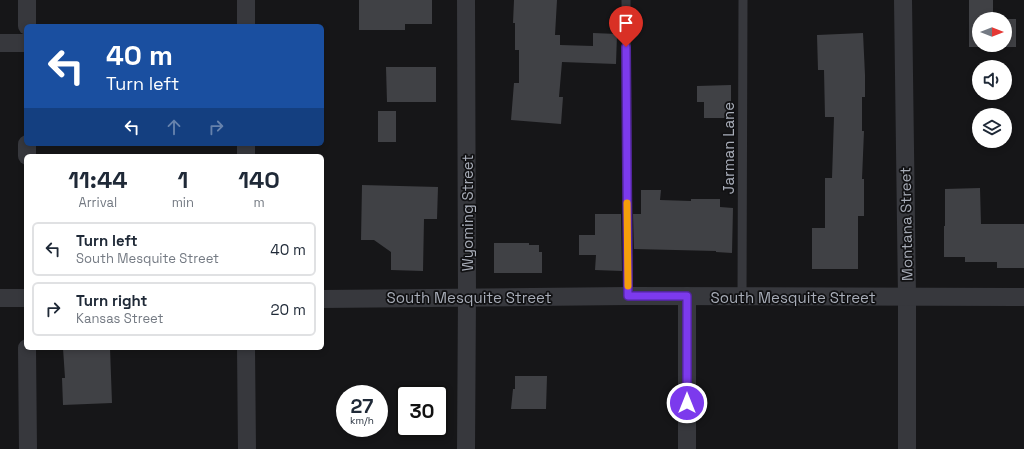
<!DOCTYPE html>
<html lang="en">
<head>
<meta charset="utf-8">
<style>
	:root { --surface:#fff; --page:#f6f6f7; --text:#1f2937; --muted:#747a83; --line:#e0e1e3 }
	body { margin:0; font-family:"Space Grotesk",sans-serif; background:var(--page); color:var(--text); height:100vh; display:flex; flex-direction:column; font-size:15px; white-space:nowrap }
	* { box-sizing:border-box; margin:0 }
	p { font-size:13px; color:var(--muted) }
	.icon { flex:none; width:22px; height:22px; fill:none; stroke:currentColor; stroke-width:2; stroke-linecap:round; stroke-linejoin:round }
	.map { position:relative; flex:1; overflow:hidden }
	.drawer { position:absolute; left:24px; top:154px; width:300px; height:196px; display:flex; flex-direction:column; background:var(--surface); border-radius:6px; box-shadow:0 2px 6px #0003 }
	.drawer>* { flex:none }
	.hud { position:absolute; left:24px; top:24px; width:300px; height:122px; border-radius:6px; box-shadow:0 2px 6px #0003; background:#1a4fa0; color:#fff; overflow:hidden }
	.needle { width:26px; rotate:90deg }
	.tools { position:absolute; left:972px; top:12px; display:grid; gap:8px }
	.tools a { display:grid; place-items:center; width:40px; height:40px; border-radius:50%; background:var(--surface); box-shadow:0 2px 6px #0003; font-size:20px }
	.speed { position:absolute; left:336px; top:385px; display:flex; gap:8px; font-size:20px; font-weight:700; text-align:center }
	.speed>* { display:grid; place-content:center; width:52px; height:52px; border-radius:50%; background:var(--surface); box-shadow:0 2px 6px #0003; line-height:1 }
	.speed small { font-size:10px; font-weight:400 }
	.speed .limit { border:2px solid #111; border-radius:6px; background:#fff; color:#111 }
	.pin { position:absolute; display:grid; place-items:center; width:34px; height:34px; color:#fff; margin:-41px -17px; border-radius:50% 50% 50% 0; rotate:-45deg; box-shadow:0 0 4px #0007 }
	.pin .icon { rotate:45deg }
	.me { position:absolute; width:44px; margin:-22px; rotate:0deg; stroke-linejoin:round; filter:drop-shadow(0 0 3px #0008) }
	.turn { display:flex; align-items:center; gap:14px; height:84px; padding:0 16px; font-size:18px }
	.turn .icon { width:52px; height:52px; stroke-width:2.5 }
	.turn b { display:block; font-size:28px; line-height:34px }
	.lanes { display:flex; align-items:center; height:38px; padding:0 16px; background:#0003; justify-content:center; gap:20px; direction:ltr }
	.lanes .off { opacity:.35 }
	.eta { display:flex; justify-content:space-evenly; align-items:center; height:68px; text-align:center }
	.eta b { font-size:24px; font-weight:700; line-height:28px }
	ul { padding:0; list-style:none }
	li { display:flex; align-items:center; gap:12px; height:54px; margin:0 8px 6px; padding:0 8px; border:2px solid var(--line); border-radius:6px }
	li div { flex:1 }
	li b { display:block; font-size:15px }
	li em { font-style:normal }
	.map>svg:first-child { display:block }
	.building { fill:#404145; fill-rule:evenodd }
	.lines { fill:none; stroke-linecap:round; stroke-linejoin:round }
	.lane { stroke:#37383d; stroke-width:9 }
	.street { stroke:#37383d; stroke-width:18 }
	.route-casing { stroke:#51269a; stroke-width:10 }
	.route { stroke:#7c3aed; stroke-width:7 }
	.slow { stroke:#f59e0b; stroke-width:7 }
	.labels { text-anchor:middle; dominant-baseline:central; stroke-width:3.5; stroke-linejoin:round; paint-order:stroke }
	.street-label { font-size:15px; fill:#a8adb8; stroke:#111113 }
</style>
</head>
<body>
<div class="map">
<svg width="1024" height="449" viewBox="0 0 1024 449">
	<rect width="100%" height="100%" fill="#161618"/>
	<g class="building">
		<path d="M 359,0 L 432,0 L 432,24 L 405,24 L 405,30 L 359,30 Z"/>
		<path d="M 514,0 L 557,0 L 555,35 L 560,35 L 560,45 L 593,46 L 593,33 L 617,34 L 616,64 L 562,62 L 559,97 L 563,97 L 561,124 L 511,120 L 514,83 L 519,83 L 519,50 L 515,50 L 515,23 L 513,23 Z"/>
		<path d="M 969,0 L 993,0 L 993,19 L 1016,19 L 1016,47 L 969,47 ZM 979,19 L 1005,19 L 1005,45 L 979,45 Z"/>
		<path d="M 863,33 L 865,75 L 865,97 L 862,97 L 862,131 L 864,131 L 862,179 L 864,179 L 864,216 L 858,216 L 858,269 L 812,269 L 812,228 L 825,228 L 825,178 L 832,178 L 834,117 L 825,117 L 824,70 L 818,70 L 817,35 Z"/>
		<path d="M 386,67 L 436,67 L 436,102 L 387,102 Z"/>
		<path d="M 731,85 L 731,118 L 704,118 L 704,102 L 697,102 L 697,86 Z"/>
		<rect x="378" y="111" width="18" height="31"/>
		<path d="M 362,185 L 438,187 L 437,219 L 424,219 L 423,271 L 391,270 L 391,252 L 374,240 L 361,240 Z"/>
		<path d="M 980,188 L 981,224 L 1024,224 L 1024,268 L 997,268 L 997,262 L 965,262 L 965,257 L 944,257 L 944,226 L 945,226 L 945,189 Z"/>
		<path d="M 641,190 L 661,190 L 660,200 L 691,201 L 691,199 L 720,199 L 720,207 L 733,208 L 732,253 L 716,252 L 716,251 L 634,249 L 633,214 L 641,214 Z"/>
		<path d="M 595,214 L 621,214 L 622,271 L 595,270 L 596,255 L 579,255 L 579,235 L 595,235 Z"/>
		<path d="M 494,243 L 529,243 L 529,245 L 539,245 L 539,252 L 542,252 L 542,273 L 494,273 Z"/>
		<path d="M 63,348 L 110,348 L 112,403 L 63,405 L 62,378 L 65,378 Z"/>
		<path d="M 515,376 L 547,376 L 546,409 L 511,409 L 513,389 L 515,389 Z"/>
	</g>
	<g class="lines">
		<g class="lane">
			<path d="M 626,0 L 628,296"/>
			<path d="M 742,296 L 743,0"/>
		</g>
		<g class="street">
			<path d="M 27,0 L 27,26"/>
			<path d="M 903,0 L 907,297 L 907,449"/>
			<path d="M 246,26 L 246,0"/>
			<path d="M 0,43 L 26,43"/>
			<path d="M 27,144 L 27,156"/>
			<path d="M 246,156 L 246,144"/>
			<path d="M 0,298 L 26,298"/>
			<path d="M 322,299 L 628,296 L 1024,297"/>
			<path d="M 27,348 L 28,449"/>
			<path d="M 246,348 L 247,449"/>
			<path d="M 466,449 L 467,297 L 466,0"/>
			<path d="M 687,449 L 687,296"/>
		</g>
	</g>
	<g class="lines">
		<defs>
			<path id="route" d="M 626,47 L 628,296 L 687,296 L 687,403"/>
		</defs>
		<use href="#route" class="route-casing"/>
		<use href="#route" class="route"/>
		<path class="slow" d="M 627,203 L 628,286"/>
	</g>
	<g class="labels">
		<g class="street-label">
			<text transform="translate(728 148) rotate(-90)">Jarman Lane</text>
			<text transform="translate(467 213) rotate(-90)">Wyoming Street</text>
			<text transform="translate(906 224) rotate(-91)">Montana Street</text>
			<text x="469" y="297">South Mesquite Street</text>
			<text x="793" y="297">South Mesquite Street</text>
		</g>
	</g>
</svg>
<div class="tools">
<a><svg class="needle" viewBox="-14 -14 28 28"><path d="M0-13l5 13h-10z" fill="#e53935"/><path d="M0 13l5-13h-10z" fill="#747a83"/></svg></a>
<a><svg class="icon" aria-label="sound" viewBox="0 0 24 24"><path d="M4 9h4l5-4v14l-5-4H4zM17 9q2 3 0 6"/></svg></a>
<a><svg class="icon" aria-label="layers" viewBox="0 0 24 24"><path d="M12 4l9 5-9 5-9-5zM3 14l9 5 9-5"/></svg></a>
</div>
<div class="speed"><div>27<small>km/h</small></div><div class="limit">30</div></div>
<div class="pin" style="left:626px;top:47px;background:#d93025"><svg class="icon" aria-label="arrive" viewBox="0 0 24 24"><path d="M6 21V4h12l-3 4 3 4H6"/></svg></div>
<svg class="me" style="left:687px;top:403px" viewBox="-20 -20 40 40"><circle r="17" fill="#7c3aed" stroke="#fff" stroke-width="3"/><path d="M0-11L8 9 0 5-8 9z" fill="#fff"/></svg>
<div class="hud">
<div class="turn"><svg class="icon" aria-label="left" viewBox="0 0 24 24"><path d="M17 20v-9H6M10 6l-5 5 5 5"/></svg><div><b>40 m</b>Turn left</div></div>
<div class="lanes"><svg class="icon" aria-label="left" viewBox="0 0 24 24"><path d="M17 20v-9H6M10 6l-5 5 5 5"/></svg><svg class="icon off" aria-label="ahead" viewBox="0 0 24 24"><path d="M12 20V5M6 11l6-6 6 6"/></svg><svg class="icon off" aria-label="right" viewBox="0 0 24 24"><path d="M7 20v-9h11M14 6l5 5-5 5"/></svg></div>
</div>
<section class="drawer">
<div class="eta">
<div><b>11:44</b><p>Arrival</p></div>
<div><b>1</b><p>min</p></div>
<div><b>140</b><p>m</p></div>
</div>
<ul>
<li><svg class="icon" aria-label="left" viewBox="0 0 24 24"><path d="M17 20v-9H6M10 6l-5 5 5 5"/></svg><div><b>Turn left</b><p>South Mesquite Street</p></div><em>40 m</em></li>
<li><svg class="icon" aria-label="right" viewBox="0 0 24 24"><path d="M7 20v-9h11M14 6l5 5-5 5"/></svg><div><b>Turn right</b><p>Kansas Street</p></div><em>20 m</em></li>
</ul>
</section>
</div>
</body>
</html>
